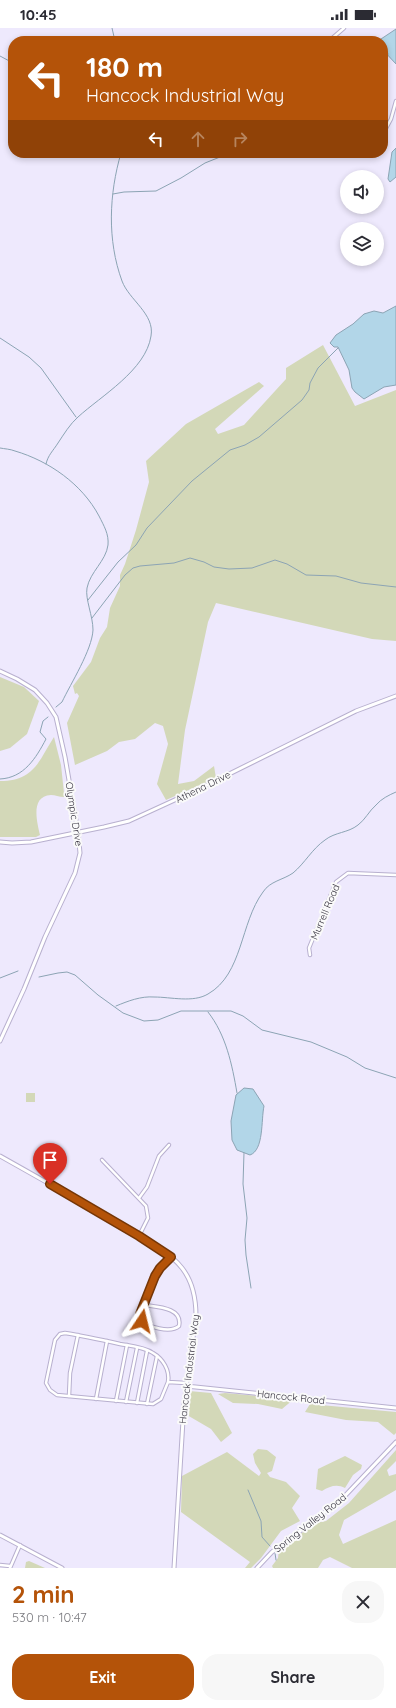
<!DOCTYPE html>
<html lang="en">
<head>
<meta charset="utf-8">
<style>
	:root { --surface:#fff; --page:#f7f7f7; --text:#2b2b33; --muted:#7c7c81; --accent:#b45309 }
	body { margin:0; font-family:Quicksand,sans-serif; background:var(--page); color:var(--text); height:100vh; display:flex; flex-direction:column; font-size:15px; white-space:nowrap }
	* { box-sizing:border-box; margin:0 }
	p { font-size:13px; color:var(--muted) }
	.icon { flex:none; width:22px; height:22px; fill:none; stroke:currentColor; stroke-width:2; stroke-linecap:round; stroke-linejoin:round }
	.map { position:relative; height:1540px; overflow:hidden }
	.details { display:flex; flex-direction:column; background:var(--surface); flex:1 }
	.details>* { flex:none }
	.guide { position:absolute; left:8px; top:8px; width:380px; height:122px; border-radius:16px; box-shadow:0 2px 6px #0003; background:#b45309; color:#fff; overflow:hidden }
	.tools { position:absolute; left:340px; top:142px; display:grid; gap:8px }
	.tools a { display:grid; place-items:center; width:44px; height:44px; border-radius:50%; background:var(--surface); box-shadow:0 2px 6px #0003; font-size:20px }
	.pin { position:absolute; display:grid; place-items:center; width:34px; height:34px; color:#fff; margin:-41px -17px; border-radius:50% 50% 50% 0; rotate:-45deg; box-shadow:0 0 4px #0007 }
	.pin .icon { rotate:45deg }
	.me { position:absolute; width:44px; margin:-22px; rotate:10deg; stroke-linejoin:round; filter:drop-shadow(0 0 3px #0008) }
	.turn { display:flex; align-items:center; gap:14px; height:84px; padding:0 12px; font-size:18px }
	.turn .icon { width:52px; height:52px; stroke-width:2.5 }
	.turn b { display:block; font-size:28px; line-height:34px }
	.lanes { display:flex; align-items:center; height:38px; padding:0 12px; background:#0003; justify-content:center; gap:20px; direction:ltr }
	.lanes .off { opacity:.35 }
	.round { display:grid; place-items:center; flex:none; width:42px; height:42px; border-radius:16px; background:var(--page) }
	.overview { display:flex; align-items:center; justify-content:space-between; height:68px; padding:0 12px }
	h1 { font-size:24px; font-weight:700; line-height:30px; color:var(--accent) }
	.button { display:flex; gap:8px; margin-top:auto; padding:8px 12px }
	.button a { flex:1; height:46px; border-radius:16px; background:var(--accent); color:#fff; font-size:16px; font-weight:700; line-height:46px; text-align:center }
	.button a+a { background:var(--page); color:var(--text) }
	.status { display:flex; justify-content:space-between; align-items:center; height:28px; padding:0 20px; background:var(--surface); direction:ltr }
	.status svg { height:11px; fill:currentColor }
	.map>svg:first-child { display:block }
	.green { fill:#d3d8b8 }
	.water { fill:#b2d6e8; stroke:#8ca4b4 }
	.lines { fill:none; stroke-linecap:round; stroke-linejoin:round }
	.stream { stroke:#8ca4b4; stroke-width:1 }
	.street-casing { stroke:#b8b0cf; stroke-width:4.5 }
	.secondary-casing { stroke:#b8b0cf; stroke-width:5 }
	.street { stroke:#fff; stroke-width:2.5 }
	.secondary { stroke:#fff; stroke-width:3 }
	.route-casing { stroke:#753606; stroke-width:10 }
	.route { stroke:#b45309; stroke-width:7 }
	.labels { text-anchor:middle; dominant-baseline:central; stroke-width:4; stroke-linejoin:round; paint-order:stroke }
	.street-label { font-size:10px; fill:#332f3c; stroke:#fafafa }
</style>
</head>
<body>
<div class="status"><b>10:45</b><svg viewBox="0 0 49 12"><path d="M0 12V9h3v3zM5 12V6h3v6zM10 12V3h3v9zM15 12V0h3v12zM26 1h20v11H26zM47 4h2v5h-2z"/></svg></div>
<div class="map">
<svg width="396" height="1540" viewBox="0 0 396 1540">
	<rect width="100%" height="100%" fill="#eee9fd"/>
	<g class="green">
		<path d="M 323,317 L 355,378 L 396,362 L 396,613 L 372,611 L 216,575 L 208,594 L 185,702 L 178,756 L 194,753 L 214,738 L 216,750 L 166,772 L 157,756 L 168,716 L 163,698 L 155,695 L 135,711 L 119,714 L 107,723 L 75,737 L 67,695 L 79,668 L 77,665 L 75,666 L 73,658 L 91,634 L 100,610 L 107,599 L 110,580 L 120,558 L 120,547 L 125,536 L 136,502 L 149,454 L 146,433 L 186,396 L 259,354 L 264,358 L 215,401 L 218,406 L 244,397 L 286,351 L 286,340 Z"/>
		<path d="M 0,649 L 24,659 L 39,673 L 27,706 L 10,720 L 0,723 Z"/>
		<path d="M 54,709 L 61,737 L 64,765 L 64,769 C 59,769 55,767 51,767 C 30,768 37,794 40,807 L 36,809 L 0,809 L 0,753 C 34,753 38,734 54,709 Z"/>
		<rect x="26" y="1065" width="9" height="9"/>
		<path d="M 189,1363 L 211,1365 L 232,1405 L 221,1414 L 211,1401 L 187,1387 Z"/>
		<path d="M 225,1365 L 294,1371 L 282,1381 L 258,1376 L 233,1375 L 218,1366 Z"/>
		<path d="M 310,1376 L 396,1384 L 396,1405 L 394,1407 L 378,1394 L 346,1392 L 305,1384 Z"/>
		<path d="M 258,1421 L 267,1422 L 276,1429 L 272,1443 L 267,1445 L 270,1449 L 286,1454 L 300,1468 L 292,1480 L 300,1493 L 281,1503 L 261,1530 L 251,1540 L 245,1540 L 250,1534 L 181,1484 L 182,1448 L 227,1424 L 259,1448 L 261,1445 L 255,1435 L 253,1426 Z"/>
		<path d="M 396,1422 L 396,1433 L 387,1442 L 389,1448 L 396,1446 L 396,1462 L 344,1492 L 339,1507 L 343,1516 L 396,1492 L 396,1540 L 352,1540 L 330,1529 L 323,1532 L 318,1540 L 273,1540 L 272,1538 L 278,1530 L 279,1522 L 315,1495 L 326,1493 L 349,1475 Z"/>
		<path d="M 345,1428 L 362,1437 L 361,1441 L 353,1447 L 345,1460 C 337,1456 330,1458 322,1463 L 316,1461 L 318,1441 Z"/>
		<path d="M 29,1533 L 45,1540 L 25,1540 L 26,1534 Z"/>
	</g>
	<g class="water">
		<path d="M 396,1 L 396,36 L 383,22 L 383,13 L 378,13 Z"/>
		<path d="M 396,120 L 396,149 L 390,154 L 388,151 L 392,124 Z"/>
		<path d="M 396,278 L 396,357 L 384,359 L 364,371 L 355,364 L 352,360 L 349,342 L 338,319 L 334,319 L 330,315 L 336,307 L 353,296 L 364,286 L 374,283 L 383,285 Z"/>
		<path d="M 244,1060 L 253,1061 L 264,1078 C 261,1092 264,1122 250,1127 L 237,1122 L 232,1112 L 231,1093 L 236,1067 Z"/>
	</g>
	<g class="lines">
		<g class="stream">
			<path d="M 112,0 L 115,13"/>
			<path d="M 0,28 L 13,35"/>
			<path d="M 383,38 L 388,26"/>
			<path d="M 113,166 L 124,164 L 156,163 L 181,150 L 205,135 L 230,125"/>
			<path d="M 0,310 L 29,329 L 41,340 L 76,389"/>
			<path d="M 0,420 C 5,421 10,421 15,423 C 49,433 82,456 99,488 C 104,498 109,506 108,517 C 106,533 90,544 87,560 C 85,571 93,588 93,602 C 92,622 71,655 62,674 L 56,679"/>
			<path d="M 46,436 C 48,427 53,423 58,415 C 64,406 70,396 78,389 C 101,368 146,342 151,308 C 155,286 129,272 122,253 C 107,212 109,166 121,125"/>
			<path d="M 88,572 L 118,534 L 136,517 L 147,500 L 192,453 L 230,422 L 245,417 L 259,409 L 302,372 L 309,362 L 310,355 L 318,340 L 338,320"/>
			<path d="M 92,590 L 125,547 L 133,540 L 140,538 L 174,535 L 190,530 L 204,534 L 214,539 L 229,541 L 252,540 L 275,532 L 287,536 L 306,547 L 336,548 L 361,555 L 396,559"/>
			<path d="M 0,751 C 24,750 36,730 46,711 L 40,704 L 43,693 L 48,689"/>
			<path d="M 39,949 L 58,945 L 67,944 L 75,947 L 98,967 L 123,985 L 144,993 L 158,992 L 181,983 L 231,983 L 243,988 L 262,1002 L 311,1014 L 347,1029 L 365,1040 L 396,1050"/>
			<path d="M 0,950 L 18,943"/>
			<path d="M 116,978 C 128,973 141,968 154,969 C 171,969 193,975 208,966 C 243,946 240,895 263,864 C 270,853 283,852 293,845 C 305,835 312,821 325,812 C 335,804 348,805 358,797 C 365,792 369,783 376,777 C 381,771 389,767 396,764"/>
			<path d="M 208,984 C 226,1007 232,1036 237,1065"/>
			<path d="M 244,1125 L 243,1156 L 247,1190 L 245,1212 L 246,1227 L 251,1260"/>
			<path d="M 248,1462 L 261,1493 L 262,1509 L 270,1518"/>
			<path d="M 275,1525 L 276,1532"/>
		</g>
		<defs>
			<g id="street">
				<path d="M 329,13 L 344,0"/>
				<path d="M 384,104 L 391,91 L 396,73"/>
				<path d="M 310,927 L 309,920 L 336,854 L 348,845 L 396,847"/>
				<path d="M 102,1132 L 146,1178 L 148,1190 L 139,1208"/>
				<path d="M 139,1170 L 147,1159 L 159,1128 L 169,1117"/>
				<path d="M 167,1233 L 161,1236 L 160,1240 L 171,1229"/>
				<path d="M 144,1277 C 156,1279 183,1279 179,1298 C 171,1305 147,1300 141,1291 L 141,1286 L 160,1240"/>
				<path d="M 168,1354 L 161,1371 L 153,1376 L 57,1367 L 50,1362 L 46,1355 L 55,1312 L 60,1306 L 65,1305 C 84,1308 102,1312 120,1316 C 131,1318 144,1319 153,1325 C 163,1331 170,1342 168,1354 L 186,1355"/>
				<path d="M 69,1368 L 70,1345 L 78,1307"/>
				<path d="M 96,1371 L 107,1313"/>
				<path d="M 116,1373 L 127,1317"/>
				<path d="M 126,1374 L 137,1320"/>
				<path d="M 137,1375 L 147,1323"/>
				<path d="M 147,1376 L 157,1328"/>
				<path d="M 0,1537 L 10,1538"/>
				<path d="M 10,1540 L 20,1517"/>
			</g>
			<g id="secondary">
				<path d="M 0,643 L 17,651 L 35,662 L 47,675 L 56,689 L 65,729 L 78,804 L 80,825 L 75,845 L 45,909 L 24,961 L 0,1013"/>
				<path d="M 0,814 L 12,815 L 31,814 L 104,799 L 129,793 L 203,759 L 356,683 L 396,668"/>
				<path d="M 0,1128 C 41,1151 82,1174 122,1198 C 142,1210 167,1221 182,1240 C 193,1254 196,1270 196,1288 L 184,1376 L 174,1540"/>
				<path d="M 186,1358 L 396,1380"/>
				<path d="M 0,1507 L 62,1540"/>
				<path d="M 257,1540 L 272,1524 L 341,1472 L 396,1414"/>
			</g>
		</defs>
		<use href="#street" class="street-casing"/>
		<use href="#secondary" class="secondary-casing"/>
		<use href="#street" class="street"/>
		<use href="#secondary" class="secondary"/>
	</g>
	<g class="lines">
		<defs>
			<path id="route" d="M 50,1156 L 139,1208 L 171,1229 L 160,1240 L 155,1248 L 140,1286 L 142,1293"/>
		</defs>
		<use href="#route" class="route-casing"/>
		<use href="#route" class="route"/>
	</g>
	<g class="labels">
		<g class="street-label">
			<text transform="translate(203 759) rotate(-26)">Athena Drive</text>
			<text transform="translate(74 786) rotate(81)">Olympic Drive</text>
			<text transform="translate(325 884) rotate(-67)">Murrell Road</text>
			<text transform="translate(189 1341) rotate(-83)">Hancock Industrial Way</text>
			<text transform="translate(291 1369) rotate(6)">Hancock Road</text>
			<text transform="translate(310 1495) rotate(-38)">Spring Valley Road</text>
		</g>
	</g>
</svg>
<div class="tools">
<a><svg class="icon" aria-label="sound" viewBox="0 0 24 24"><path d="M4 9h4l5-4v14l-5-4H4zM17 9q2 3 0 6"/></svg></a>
<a><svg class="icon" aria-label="layers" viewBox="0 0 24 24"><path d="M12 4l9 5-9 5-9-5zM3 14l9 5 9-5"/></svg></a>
</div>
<div class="pin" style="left:50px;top:1156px;background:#d93025"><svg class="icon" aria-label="arrive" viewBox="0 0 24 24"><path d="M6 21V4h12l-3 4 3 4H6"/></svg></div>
<svg class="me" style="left:142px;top:1293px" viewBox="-20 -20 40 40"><path d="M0-17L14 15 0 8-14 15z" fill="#b45309" stroke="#fff" stroke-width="4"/></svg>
<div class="guide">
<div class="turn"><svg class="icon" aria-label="left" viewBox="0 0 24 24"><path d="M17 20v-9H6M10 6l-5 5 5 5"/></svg><div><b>180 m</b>Hancock Industrial Way</div></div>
<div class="lanes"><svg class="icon" aria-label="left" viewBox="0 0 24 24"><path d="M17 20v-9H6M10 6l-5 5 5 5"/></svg><svg class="icon off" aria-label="ahead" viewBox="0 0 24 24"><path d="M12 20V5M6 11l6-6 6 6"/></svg><svg class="icon off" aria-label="right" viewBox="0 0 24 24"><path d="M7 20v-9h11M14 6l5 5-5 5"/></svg></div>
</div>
</div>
<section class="details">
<div class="overview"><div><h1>2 min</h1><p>530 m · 10:47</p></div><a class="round"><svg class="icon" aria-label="close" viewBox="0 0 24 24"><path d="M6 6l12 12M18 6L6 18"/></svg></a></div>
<div class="button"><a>Exit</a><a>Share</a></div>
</section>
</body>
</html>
